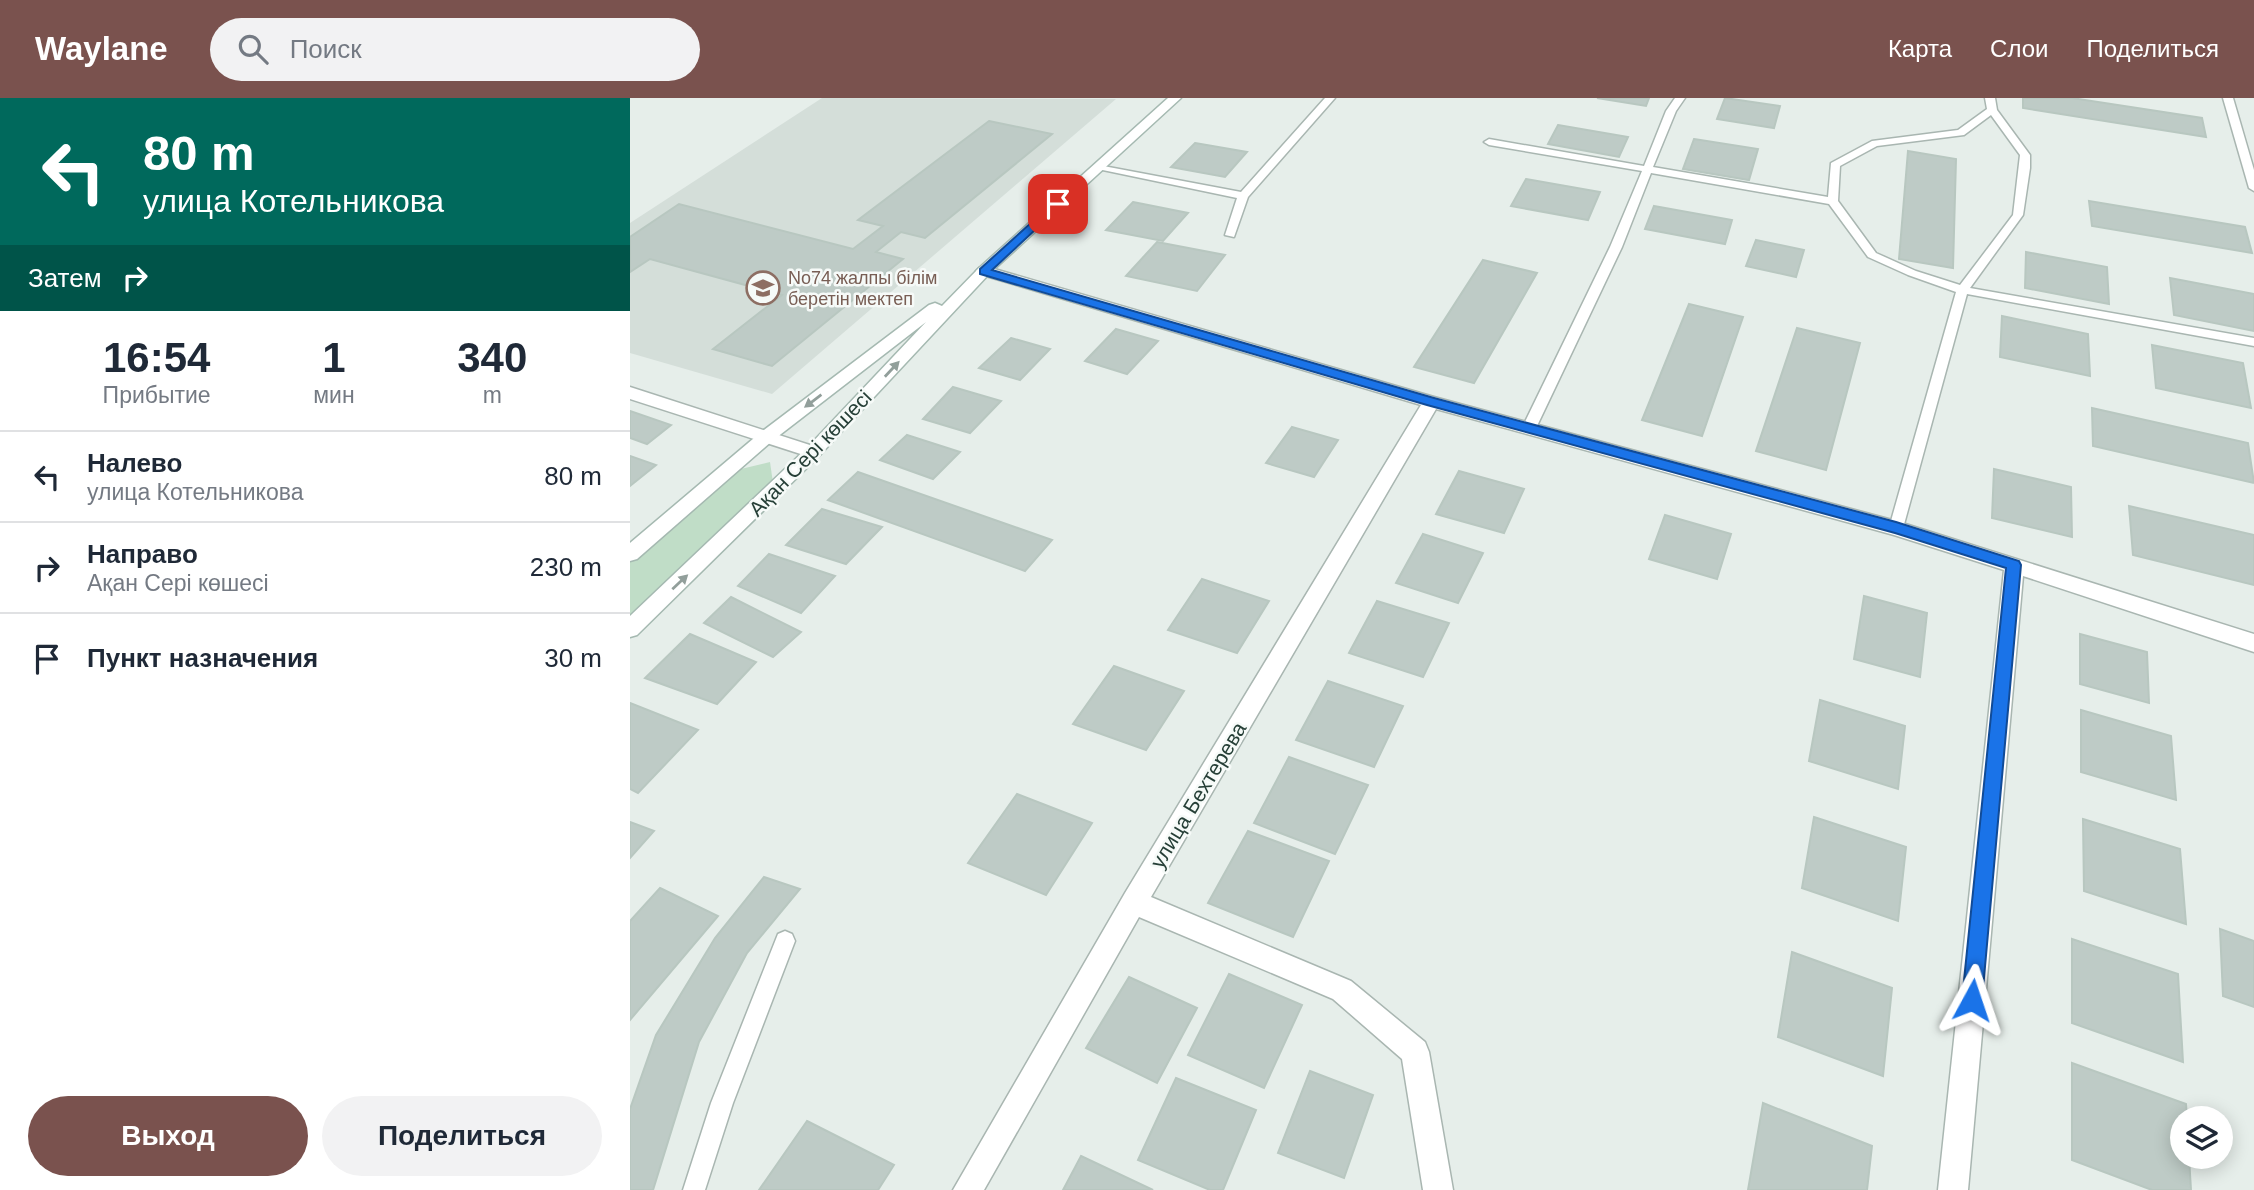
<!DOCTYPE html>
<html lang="ru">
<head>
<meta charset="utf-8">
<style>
	:root { --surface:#fff; --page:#f2f2f3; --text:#1f2937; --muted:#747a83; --line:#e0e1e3; --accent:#7a524e }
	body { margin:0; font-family:Arial,sans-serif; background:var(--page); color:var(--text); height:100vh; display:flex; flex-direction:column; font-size:26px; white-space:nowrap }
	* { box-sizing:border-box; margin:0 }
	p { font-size:23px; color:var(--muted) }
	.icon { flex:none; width:38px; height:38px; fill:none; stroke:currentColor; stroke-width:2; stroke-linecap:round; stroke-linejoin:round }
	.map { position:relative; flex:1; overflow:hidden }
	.details { display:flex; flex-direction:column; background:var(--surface); width:630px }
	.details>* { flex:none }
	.banner { background:#00695c; color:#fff; overflow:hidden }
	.tools { position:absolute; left:1540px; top:1008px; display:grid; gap:14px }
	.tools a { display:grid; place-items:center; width:63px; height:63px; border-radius:50%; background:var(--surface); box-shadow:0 4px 18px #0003; font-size:35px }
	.pin { position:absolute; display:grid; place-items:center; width:60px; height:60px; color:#fff; margin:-30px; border-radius:14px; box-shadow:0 4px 10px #0006 }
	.me { position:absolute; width:77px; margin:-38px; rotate:5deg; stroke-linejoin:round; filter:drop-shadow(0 0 5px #0008) }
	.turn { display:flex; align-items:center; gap:24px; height:147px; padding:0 28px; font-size:32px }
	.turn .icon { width:91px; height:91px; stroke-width:2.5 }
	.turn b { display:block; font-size:49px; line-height:60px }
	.then { display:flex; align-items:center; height:66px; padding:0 28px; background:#0003; gap:14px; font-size:26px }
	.eta { display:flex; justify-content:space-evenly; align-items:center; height:119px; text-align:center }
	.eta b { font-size:42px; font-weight:700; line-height:49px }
	.primary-button { display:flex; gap:14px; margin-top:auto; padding:14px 28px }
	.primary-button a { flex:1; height:80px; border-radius:42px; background:var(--accent); color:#fff; font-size:28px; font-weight:700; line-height:80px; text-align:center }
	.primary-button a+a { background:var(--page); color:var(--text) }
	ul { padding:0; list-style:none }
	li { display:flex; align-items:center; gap:21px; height:91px; padding:0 28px; border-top:2px solid var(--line) }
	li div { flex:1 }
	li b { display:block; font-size:26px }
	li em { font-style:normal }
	header { display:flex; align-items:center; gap:42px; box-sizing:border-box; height:98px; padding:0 35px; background:var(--accent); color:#fff }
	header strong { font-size:33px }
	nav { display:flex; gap:38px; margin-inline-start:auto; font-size:24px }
	.search { width:490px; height:63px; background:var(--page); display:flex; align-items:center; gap:18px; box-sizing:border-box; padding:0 24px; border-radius:38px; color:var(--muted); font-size:26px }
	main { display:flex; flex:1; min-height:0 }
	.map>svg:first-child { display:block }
	.built { fill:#d4ded9 }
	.green { fill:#c0ddc7 }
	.building { fill:#becbc6; stroke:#b8c7c0; stroke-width:2 }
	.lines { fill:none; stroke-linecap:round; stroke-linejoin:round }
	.lane-casing { stroke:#a9b6b1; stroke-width:3 }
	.street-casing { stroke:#a9b6b1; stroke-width:3 }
	.secondary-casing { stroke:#a5b9b1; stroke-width:3 }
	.lane { fill:#fff; fill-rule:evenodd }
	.street { fill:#fff; fill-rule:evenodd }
	.secondary { fill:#fff; fill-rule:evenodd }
	.oneway { fill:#929f9b }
	.route { fill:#1a73e8; stroke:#114b97; stroke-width:2 }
	.labels { text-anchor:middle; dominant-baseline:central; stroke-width:5; stroke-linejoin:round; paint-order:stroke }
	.far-education-label { font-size:18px; fill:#785e54; stroke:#f6faf8; text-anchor:start }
	.street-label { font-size:21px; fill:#263f37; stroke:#f6faf8 }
</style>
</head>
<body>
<header>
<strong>Waylane</strong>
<div class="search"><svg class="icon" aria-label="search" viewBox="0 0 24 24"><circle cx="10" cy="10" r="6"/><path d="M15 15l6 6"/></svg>Поиск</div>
<nav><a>Карта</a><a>Слои</a><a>Поделиться</a></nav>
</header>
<main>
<section class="details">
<div class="banner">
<div class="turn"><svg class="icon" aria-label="left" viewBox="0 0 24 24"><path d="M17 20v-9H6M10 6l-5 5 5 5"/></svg><div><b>80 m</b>улица Котельникова</div></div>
<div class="then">Затем<svg class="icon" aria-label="right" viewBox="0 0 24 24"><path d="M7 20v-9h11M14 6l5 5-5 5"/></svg></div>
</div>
<div class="eta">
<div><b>16:54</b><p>Прибытие</p></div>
<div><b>1</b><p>мин</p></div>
<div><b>340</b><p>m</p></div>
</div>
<ul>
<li><svg class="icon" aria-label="left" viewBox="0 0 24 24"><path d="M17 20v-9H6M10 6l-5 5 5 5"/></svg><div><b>Налево</b><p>улица Котельникова</p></div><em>80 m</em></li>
<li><svg class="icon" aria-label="right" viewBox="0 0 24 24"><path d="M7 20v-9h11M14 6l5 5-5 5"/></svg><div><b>Направо</b><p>Ақан Сері көшесі</p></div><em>230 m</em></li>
<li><svg class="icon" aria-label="arrive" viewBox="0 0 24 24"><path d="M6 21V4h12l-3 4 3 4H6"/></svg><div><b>Пункт назначения</b></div><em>30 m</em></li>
</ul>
<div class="primary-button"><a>Выход</a><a>Поделиться</a></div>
</section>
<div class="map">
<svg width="1624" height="1092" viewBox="0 0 1624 1092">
	<rect width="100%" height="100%" fill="#e6eeea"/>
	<path class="built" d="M 192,0 L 486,1 L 142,296 L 0,255 L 0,125 Z"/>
	<path class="green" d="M 140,364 L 144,392 L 0,529 L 0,457 L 94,375 Z"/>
	<g class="building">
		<path d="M 967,0 L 1019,0 L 1016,8 Z"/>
		<path d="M 1095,0 L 1150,8 L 1144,30 L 1087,21 Z"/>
		<path d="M 1393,0 L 1442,0 L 1572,20 L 1576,39 L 1393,10 Z"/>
		<path d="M 359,23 L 422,36 L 295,140 L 271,134 L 246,154 L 273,161 L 142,268 L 83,251 L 152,197 L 20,161 L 0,174 L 0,139 L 49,106 L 223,151 L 253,128 L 228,122 Z"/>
		<path d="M 928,27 L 998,39 L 989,59 L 918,46 Z"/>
		<path d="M 1064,41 L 1128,51 L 1119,82 L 1053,71 Z"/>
		<path d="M 565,45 L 617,54 L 595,79 L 541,69 Z"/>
		<path d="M 1278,53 L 1326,61 L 1323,170 L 1269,161 Z"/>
		<path d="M 896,81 L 970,94 L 958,122 L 881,108 Z"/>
		<path d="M 1459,103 L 1615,129 L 1622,155 L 1462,128 Z"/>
		<path d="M 503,104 L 558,115 L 533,143 L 476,132 Z"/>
		<path d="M 1024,108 L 1102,122 L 1095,146 L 1015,131 Z"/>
		<path d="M 1126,142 L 1174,152 L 1166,179 L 1116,168 Z"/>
		<path d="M 527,144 L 595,157 L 567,193 L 496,178 Z"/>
		<path d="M 1396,154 L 1477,169 L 1479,206 L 1395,190 Z"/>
		<path d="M 853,162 L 907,175 L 844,285 L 784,269 Z"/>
		<path d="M 1540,180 L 1624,196 L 1624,233 L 1544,217 Z"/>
		<path d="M 1059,206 L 1113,219 L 1072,338 L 1012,322 Z"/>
		<path d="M 1372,218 L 1458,236 L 1460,278 L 1370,259 Z"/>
		<path d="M 1167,230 L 1230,245 L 1196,372 L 1126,353 Z"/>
		<path d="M 486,231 L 528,243 L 497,276 L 455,263 Z"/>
		<path d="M 381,240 L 420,251 L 390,282 L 349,270 Z"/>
		<path d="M 1522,247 L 1613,265 L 1621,310 L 1526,290 Z"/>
		<path d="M 323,289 L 371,303 L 340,335 L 293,321 Z"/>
		<path d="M 1462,310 L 1618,345 L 1624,385 L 1463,348 Z"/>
		<path d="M 0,313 L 41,327 L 17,346 L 0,340 Z"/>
		<path d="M 662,329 L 708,342 L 684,379 L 636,365 Z"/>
		<path d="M 277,337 L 330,354 L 303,381 L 250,362 Z"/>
		<path d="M 0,358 L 26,367 L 0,388 Z"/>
		<path d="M 1364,371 L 1441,389 L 1442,439 L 1362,420 Z"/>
		<path d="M 829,373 L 894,391 L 874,435 L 806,416 Z"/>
		<path d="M 228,374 L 422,442 L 395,473 L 198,402 Z"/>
		<path d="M 1499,408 L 1624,437 L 1624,487 L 1503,457 Z"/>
		<path d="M 192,411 L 252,429 L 216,466 L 156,447 Z"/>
		<path d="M 1035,417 L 1101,436 L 1087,481 L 1019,461 Z"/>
		<path d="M 793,436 L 853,455 L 828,505 L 766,485 Z"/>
		<path d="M 139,456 L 205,478 L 171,515 L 108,488 Z"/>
		<path d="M 572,481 L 639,503 L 607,555 L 538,532 Z"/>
		<path d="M 1234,498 L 1297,515 L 1290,579 L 1224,561 Z"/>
		<path d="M 101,499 L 171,534 L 143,559 L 74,525 Z"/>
		<path d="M 747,503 L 819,525 L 793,579 L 719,555 Z"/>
		<path d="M 60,536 L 126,564 L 87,606 L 15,580 Z"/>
		<path d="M 1450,536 L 1517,554 L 1519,605 L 1450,586 Z"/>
		<path d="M 484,568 L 554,593 L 516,652 L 443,626 Z"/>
		<path d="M 698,583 L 773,608 L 744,669 L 666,642 Z"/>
		<path d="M 1190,602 L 1275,628 L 1268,691 L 1179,663 Z"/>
		<path d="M 0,605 L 68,632 L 8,695 L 0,691 Z"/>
		<path d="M 1451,612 L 1541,638 L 1546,702 L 1451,674 Z"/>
		<path d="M 659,659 L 738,687 L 705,756 L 624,725 Z"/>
		<path d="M 387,696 L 462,725 L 416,797 L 338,765 Z"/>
		<path d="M 1184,719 L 1276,749 L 1268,823 L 1172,790 Z"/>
		<path d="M 1453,721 L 1550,751 L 1556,826 L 1454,793 Z"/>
		<path d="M 0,724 L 24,733 L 0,760 Z"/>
		<path d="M 618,733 L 699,763 L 663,839 L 578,805 Z"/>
		<path d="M 134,779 L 170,791 L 117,855 L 69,944 L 23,1092 L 0,1092 L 0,1011 L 26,937 L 85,840 Z"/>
		<path d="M 30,790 L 88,818 L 0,922 L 0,823 Z"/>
		<path d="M 1590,831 L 1624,843 L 1624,909 L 1593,898 Z"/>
		<path d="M 1442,841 L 1548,876 L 1553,964 L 1442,925 Z"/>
		<path d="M 1162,854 L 1262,890 L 1253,978 L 1148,939 Z"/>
		<path d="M 599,876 L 672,907 L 634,990 L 558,957 Z"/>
		<path d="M 499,879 L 567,910 L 527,985 L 456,950 Z"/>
		<path d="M 1442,965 L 1556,1006 L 1557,1020 L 1552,1020 L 1552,1059 L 1559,1059 L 1561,1092 L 1522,1092 L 1442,1062 Z"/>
		<path d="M 680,973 L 743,997 L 714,1080 L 648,1055 Z"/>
		<path d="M 546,980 L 626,1012 L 593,1092 L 580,1092 L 508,1062 Z"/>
		<path d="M 1133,1005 L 1242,1048 L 1237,1092 L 1118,1092 Z"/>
		<path d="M 177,1023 L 264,1067 L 248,1092 L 129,1092 Z"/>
		<path d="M 451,1058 L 523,1092 L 433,1092 Z"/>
	</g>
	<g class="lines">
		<defs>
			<g id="lane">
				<path d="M 695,0 L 705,0 L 618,99 L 604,139 L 595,137 L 607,100 L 463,70 L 468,67 L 611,94 Z"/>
				<path d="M 1045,0 L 1055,0 L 1046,13 L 1023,69 L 1198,99 L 1201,65 L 1242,43 L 1328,32 L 1357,11 L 1355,0 L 1365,0 L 1367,12 L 1400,57 L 1400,70 L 1393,117 L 1340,190 L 1624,240 L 1624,248 L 1337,196 L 1273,430 L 1266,435 L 1259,430 L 1326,194 L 1278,177 L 1238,159 L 1199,106 L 1021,75 L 992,149 L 906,330 L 904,333 L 894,333 L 892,330 L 980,149 L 1012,73 L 859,47 L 854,44 L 859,41 L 1014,68 L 1036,13 ZM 1361,17 L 1390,57 L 1383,117 L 1330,187 L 1286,173 L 1246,155 L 1208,103 L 1210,68 L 1247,48 L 1334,37 Z"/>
				<path d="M 1593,0 L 1603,0 L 1624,72 L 1624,93 L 1619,90 Z"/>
				<path d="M 155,833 L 162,836 L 165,843 L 103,1005 L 75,1092 L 53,1092 L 81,1005 L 148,836 Z"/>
			</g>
			<g id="street">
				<path d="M 354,168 L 804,299 L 1266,423 L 1624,536 L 1624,554 L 1393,478 L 1338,1092 L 1308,1092 L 1374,472 L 1264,437 L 806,311 L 521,799 L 721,883 L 795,944 L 799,954 L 823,1092 L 793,1092 L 772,961 L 703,901 L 509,819 L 354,1092 L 323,1092 L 495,795 L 791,307 L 349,176 L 346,173 L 349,170 Z"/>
				<path d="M 0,289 L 189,350 L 192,354 L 189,358 L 183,360 L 0,301 Z"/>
			</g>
			<path id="secondary" d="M 538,0 L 551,0 L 359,176 L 189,358 L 7,537 L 0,539 L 0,518 L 177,350 L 296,224 L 142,343 L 7,461 L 0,463 L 0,445 L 130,335 L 299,207 L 305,205 L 312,208 L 349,170 Z"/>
		</defs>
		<use href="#lane" class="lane-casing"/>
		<use href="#street" class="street-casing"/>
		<use href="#secondary" class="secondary-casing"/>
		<use href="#lane" class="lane"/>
		<use href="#street" class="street"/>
		<use href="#secondary" class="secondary"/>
	</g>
	<defs><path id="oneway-solid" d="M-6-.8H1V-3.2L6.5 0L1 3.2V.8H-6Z" transform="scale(1.75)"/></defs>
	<g class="oneway">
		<use href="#oneway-solid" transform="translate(262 271) rotate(-47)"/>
		<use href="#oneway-solid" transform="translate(183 303) rotate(143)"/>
		<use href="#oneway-solid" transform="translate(50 484) rotate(-43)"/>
	</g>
	<path class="route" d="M 424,104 L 433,106 L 362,172 L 804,300 L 1266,424 L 1389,463 L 1391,467 L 1352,902 L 1349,909 L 1342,912 L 1335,909 L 1332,902 L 1376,470 L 1265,435 L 797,307 L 350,176 L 350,171 Z"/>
	<defs>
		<symbol id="school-ring" viewBox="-11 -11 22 22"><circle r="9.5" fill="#f6faf8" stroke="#8d6e63" stroke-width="1.5"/><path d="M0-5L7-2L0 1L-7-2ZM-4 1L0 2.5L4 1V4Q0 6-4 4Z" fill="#8d6e63"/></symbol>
	</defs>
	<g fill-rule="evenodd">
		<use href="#school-ring" x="114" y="171" width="38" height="38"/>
	</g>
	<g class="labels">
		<g class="far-education-label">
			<text x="158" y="180">No74 жалпы білім<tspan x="158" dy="21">беретін мектеп</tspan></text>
		</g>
		<g class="street-label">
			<text transform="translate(180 355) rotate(-46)">Ақан Сері көшесі</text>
			<text transform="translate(568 697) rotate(-59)">улица Бехтерева</text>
		</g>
	</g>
</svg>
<div class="tools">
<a><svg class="icon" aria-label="layers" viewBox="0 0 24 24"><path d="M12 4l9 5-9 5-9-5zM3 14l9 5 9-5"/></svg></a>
</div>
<div class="pin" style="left:428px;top:106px;background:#d93025"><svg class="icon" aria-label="arrive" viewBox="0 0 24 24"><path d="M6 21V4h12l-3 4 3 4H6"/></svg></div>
<svg class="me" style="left:1342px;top:902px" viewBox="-20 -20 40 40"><path d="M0-17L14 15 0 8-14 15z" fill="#1a73e8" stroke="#fff" stroke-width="4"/></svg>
</div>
</main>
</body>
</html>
